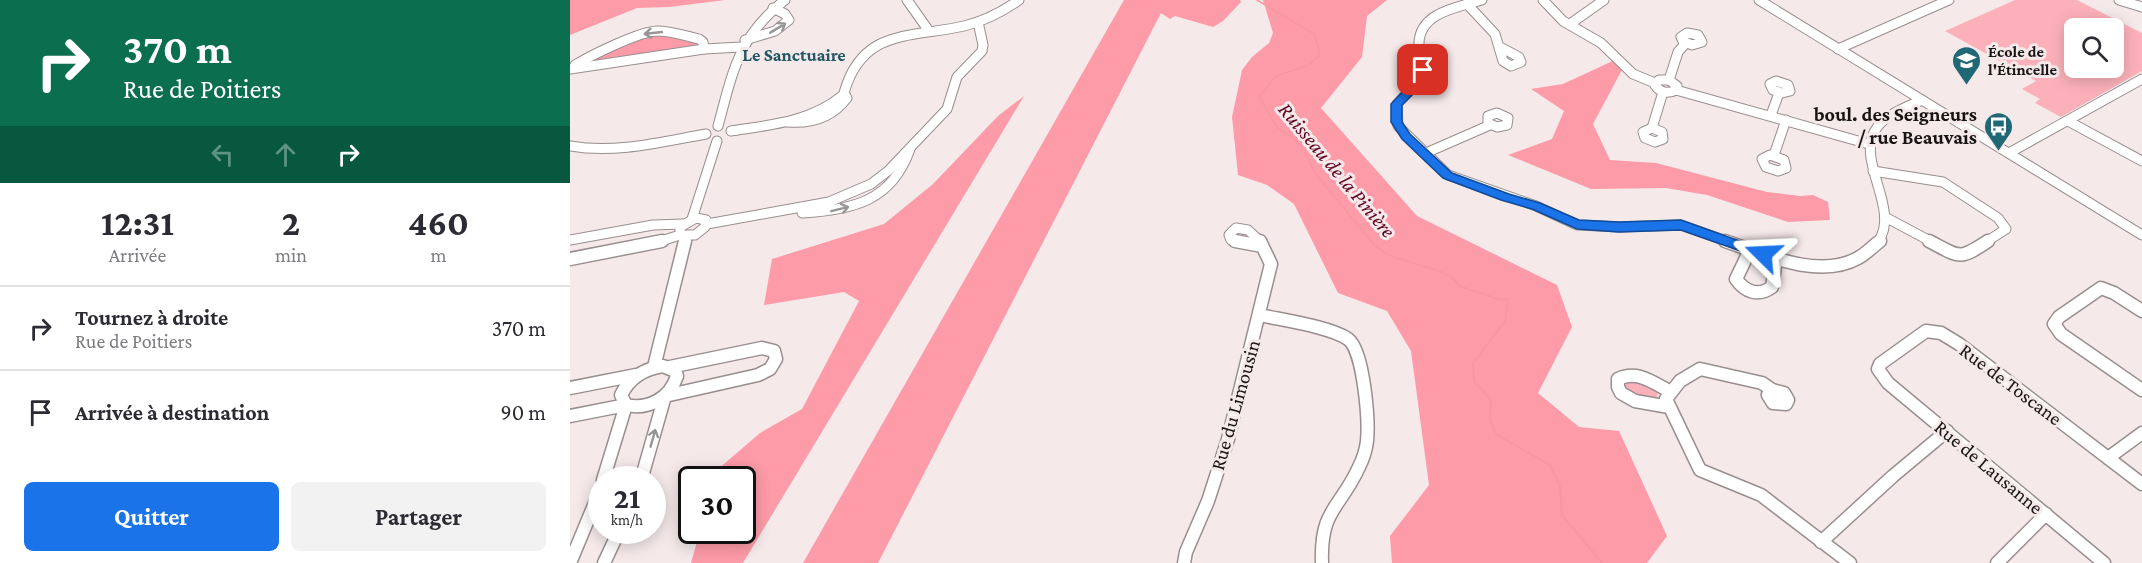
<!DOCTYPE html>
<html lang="fr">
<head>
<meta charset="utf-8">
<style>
	:root { --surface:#fff; --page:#f2f2f3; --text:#2b2b33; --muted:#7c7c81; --line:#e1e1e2; --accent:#1a73e8 }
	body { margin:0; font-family:"Crimson Pro",serif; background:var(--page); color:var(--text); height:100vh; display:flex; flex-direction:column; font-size:22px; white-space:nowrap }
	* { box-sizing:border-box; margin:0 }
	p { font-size:20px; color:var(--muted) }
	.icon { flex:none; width:33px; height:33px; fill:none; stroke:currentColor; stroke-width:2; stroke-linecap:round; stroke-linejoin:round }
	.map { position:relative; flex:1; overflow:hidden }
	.sheet { display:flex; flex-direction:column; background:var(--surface); width:570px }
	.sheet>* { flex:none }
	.banner { background:#0b6e4f; color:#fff; overflow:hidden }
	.buttons { position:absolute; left:1494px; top:18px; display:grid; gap:12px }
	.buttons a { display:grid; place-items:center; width:60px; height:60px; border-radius:9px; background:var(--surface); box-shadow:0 3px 15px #0003; font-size:30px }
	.speed { position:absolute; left:18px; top:466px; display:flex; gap:12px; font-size:30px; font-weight:700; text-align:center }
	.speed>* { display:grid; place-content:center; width:78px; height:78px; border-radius:50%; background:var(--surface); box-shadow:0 3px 15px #0003; line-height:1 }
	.speed small { font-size:15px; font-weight:400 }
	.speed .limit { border:3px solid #111; border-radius:9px; background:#fff; color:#111 }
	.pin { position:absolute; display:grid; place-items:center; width:51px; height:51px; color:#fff; margin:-26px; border-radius:12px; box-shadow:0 3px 9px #0006 }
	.me { position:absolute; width:66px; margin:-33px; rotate:291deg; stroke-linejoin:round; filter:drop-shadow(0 0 4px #0008) }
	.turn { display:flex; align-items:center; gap:21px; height:126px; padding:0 24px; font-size:27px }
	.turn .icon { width:78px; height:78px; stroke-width:2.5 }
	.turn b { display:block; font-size:42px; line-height:51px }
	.lanes { display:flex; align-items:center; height:57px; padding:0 24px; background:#0003; justify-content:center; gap:30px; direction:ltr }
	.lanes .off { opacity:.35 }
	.eta { display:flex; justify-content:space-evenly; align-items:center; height:102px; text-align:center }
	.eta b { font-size:36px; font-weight:700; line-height:42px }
	.button { display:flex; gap:12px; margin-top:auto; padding:12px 24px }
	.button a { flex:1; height:69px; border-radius:9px; background:var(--accent); color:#fff; font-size:24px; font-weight:700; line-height:69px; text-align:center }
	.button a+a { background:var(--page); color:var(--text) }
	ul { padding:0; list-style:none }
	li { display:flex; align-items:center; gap:18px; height:84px; padding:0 24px; border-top:2px solid var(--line) }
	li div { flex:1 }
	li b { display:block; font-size:22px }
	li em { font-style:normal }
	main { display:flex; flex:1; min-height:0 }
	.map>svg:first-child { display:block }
	.green { fill:#fcb1ba; fill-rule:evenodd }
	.forest { fill:#fe9ba8 }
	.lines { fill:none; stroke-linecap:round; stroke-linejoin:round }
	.stream-far1 { stroke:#f996a4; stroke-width:1.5 }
	.stream { stroke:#f996a4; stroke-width:2 }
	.minor-far1-casing { stroke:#998e8f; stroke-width:11 }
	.minor-casing { stroke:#998e8f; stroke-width:15 }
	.minor-far1 { stroke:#fff; stroke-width:9 }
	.minor { stroke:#fff; stroke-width:12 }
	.oneway { stroke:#979595 }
	.route { fill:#1a73e8; stroke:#114b97; stroke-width:1.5 }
	.labels { text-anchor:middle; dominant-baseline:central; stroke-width:6; stroke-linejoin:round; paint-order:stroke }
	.far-poi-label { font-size:16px; font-weight:bold; fill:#181414; stroke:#f5e9ea; text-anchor:start }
	.far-neighbourhood-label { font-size:18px; font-weight:bold; fill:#215864; stroke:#f5e9ea }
	.poi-label { font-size:20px; font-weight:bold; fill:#181414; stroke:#f5e9ea; text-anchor:end }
	.street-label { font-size:20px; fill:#181414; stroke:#f5e9ea }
	.water-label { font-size:21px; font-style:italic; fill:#5f0521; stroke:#f5e9ea }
</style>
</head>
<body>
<main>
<section class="sheet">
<div class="banner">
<div class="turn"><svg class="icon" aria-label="right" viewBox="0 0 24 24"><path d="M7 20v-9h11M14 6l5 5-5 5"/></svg><div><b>370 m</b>Rue de Poitiers</div></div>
<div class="lanes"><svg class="icon off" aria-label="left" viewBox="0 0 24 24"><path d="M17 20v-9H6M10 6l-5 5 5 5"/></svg><svg class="icon off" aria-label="ahead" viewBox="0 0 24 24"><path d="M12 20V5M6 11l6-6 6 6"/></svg><svg class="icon" aria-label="right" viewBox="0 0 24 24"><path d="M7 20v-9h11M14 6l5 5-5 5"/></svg></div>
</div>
<div class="eta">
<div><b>12:31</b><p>Arrivée</p></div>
<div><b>2</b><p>min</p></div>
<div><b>460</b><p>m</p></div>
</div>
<ul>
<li><svg class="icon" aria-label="right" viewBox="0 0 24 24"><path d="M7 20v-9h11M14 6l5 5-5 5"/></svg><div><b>Tournez à droite</b><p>Rue de Poitiers</p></div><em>370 m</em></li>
<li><svg class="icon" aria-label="arrive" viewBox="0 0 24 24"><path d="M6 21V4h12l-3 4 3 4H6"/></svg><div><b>Arrivée à destination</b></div><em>90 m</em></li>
</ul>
<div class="button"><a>Quitter</a><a>Partager</a></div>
</section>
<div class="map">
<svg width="1572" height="563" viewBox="0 0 1572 563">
	<rect width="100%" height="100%" fill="#f5e9ea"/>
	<g class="green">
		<path d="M 1445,0 L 1507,0 L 1572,33 L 1572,71 L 1491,117 L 1465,103 L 1470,99 L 1452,89 L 1466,81 L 1375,31 ZM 1504,28 L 1544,28 L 1544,68 L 1504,68 Z"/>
		<path d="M 1068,378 L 1088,392 L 1087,397 C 1077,400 1062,394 1054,387 L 1054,383 Z"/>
	</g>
	<g class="forest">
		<path d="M 0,0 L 155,0 L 99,7 L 67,8 L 0,35 Z"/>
		<path d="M 554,0 L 670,0 L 671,2 L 653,21 L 643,27 L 605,16 L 600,19 L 591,13 L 308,563 L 233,563 Z"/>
		<path d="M 693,0 L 817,0 L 797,16 L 792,57 L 751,108 L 847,216 L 987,285 L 1002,327 L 968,393 L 1009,427 L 1049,431 L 1097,536 L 1077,563 L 822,563 L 820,536 L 859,485 L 841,351 L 817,311 L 768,293 L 724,204 L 697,185 L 668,175 L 662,117 L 672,70 L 682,57 L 699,43 L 703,33 Z"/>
		<path d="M 79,32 L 129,39 L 134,49 L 1,68 Z"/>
		<path d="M 1047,59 L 1054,66 L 1023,124 L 1040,160 L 1086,163 L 1197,192 L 1230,196 L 1243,195 L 1258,202 L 1260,220 L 1218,222 L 1137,195 L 1096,188 L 1021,189 L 938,155 L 982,139 L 994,111 L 961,89 L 993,84 Z"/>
		<path d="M 454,96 L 173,563 L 121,563 L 130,531 L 172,531 L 172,480 L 144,480 L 147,470 L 190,433 L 232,409 L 289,301 L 274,292 L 194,305 L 202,259 L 314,224 L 363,184 L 428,116 Z"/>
	</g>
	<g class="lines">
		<path class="stream-far1" d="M 687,0 L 744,34 L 750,55 L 739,65 L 706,76 L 689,97 L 707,127 L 722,137 L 735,151 L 745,173 L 802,242"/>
		<path class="stream" d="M 801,241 C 818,266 880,264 889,286 L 931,300 L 938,299 L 935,321 L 903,363 L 904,381 L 921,400 L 920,420 L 927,435 L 980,465 L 990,486 L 992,515 L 1032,563"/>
		<defs>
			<g id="minor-far1">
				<path d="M 337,0 L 359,31"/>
				<path d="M 912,0 C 889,7 850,12 849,43 C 849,55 853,65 852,77 L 827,104 L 828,126 L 878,175 L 966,206 L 1007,225 L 1049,227 L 1111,225 L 1159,242"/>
				<path d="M 973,0 L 993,21 L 1031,43 L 1063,74 L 1085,83"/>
				<path d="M 1189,0 L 1572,235"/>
				<path d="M 1549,0 L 1572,7"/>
				<path d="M 897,4 L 925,34 L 933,61 L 941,66 L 951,62 L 949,57 L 930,47"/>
				<path d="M 1000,24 L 1034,0"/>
				<path d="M 1117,33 L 1128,35 L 1132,42 L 1122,45 L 1113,41 L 1111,37 Z"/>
				<path d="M 175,40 L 205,31 L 219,20 L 215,14 L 203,8"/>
				<path d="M 1268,49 L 1379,0"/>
				<path d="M 5,65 C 22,55 68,32 87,31 C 101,31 116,36 129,39 L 133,42 L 134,49"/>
				<path d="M 0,69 L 134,49 L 171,47"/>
				<path d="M 1089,80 L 1099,80 L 1107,86 L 1106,90 C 1098,94 1090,93 1085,85 Z"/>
				<path d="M 1099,80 L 1108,52 L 1116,43"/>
				<path d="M 1206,81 L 1218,85 L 1220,91 L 1212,93 L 1203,90 L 1200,84 Z"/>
				<path d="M 1106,90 L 1299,144"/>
				<path d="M 927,113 L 938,118 L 937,125 L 927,127 L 918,123 L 918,116 Z"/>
				<path d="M 1201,115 L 1209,93"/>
				<path d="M 1498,121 L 1572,161"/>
				<path d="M 217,122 C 241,124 262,118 277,98 L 274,93 C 292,28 341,38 394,26 C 415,21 432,12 449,0"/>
				<path d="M 148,126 C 163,71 168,37 215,0"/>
				<path d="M 1082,128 L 1092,132 L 1093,139 L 1085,142 L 1075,138 L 1073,132 Z"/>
				<path d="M 1082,128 L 1093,92"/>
				<path d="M 161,131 C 200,125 240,122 272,96"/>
				<path d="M 0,146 C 46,154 91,142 136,134"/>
				<path d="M 856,153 L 920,125"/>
				<path d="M 1439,153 L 1572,79"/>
				<path d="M 1200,155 L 1214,160 L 1216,168 L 1208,171 L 1196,167 L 1192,159 Z"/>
				<path d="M 1204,155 L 1216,120"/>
				<path d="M 1303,171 L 1373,182 L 1428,218 L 1436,229 L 1416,242"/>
				<path d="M 232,213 C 283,210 322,201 340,149"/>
				<path d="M 1315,217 L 1362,242"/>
				<path d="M 126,218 L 136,220 L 135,227 L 125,235 L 110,235 L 110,227 Z"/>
				<path d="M 122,219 L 147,141"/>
				<path d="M 137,224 L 259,202 L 301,184 L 318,171 L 377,109 L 387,77 L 412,51 L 413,45 L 408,22"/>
				<path d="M 0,240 L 83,225 L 113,224"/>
				<path d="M 88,242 L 110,235"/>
				<path d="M 114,242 L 116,236"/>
				<path d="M 673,242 L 661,240 L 659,235 L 666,228 L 678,230 L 691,242"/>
				<path d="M 1308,242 C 1332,208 1282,158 1308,126 C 1319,113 1337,107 1352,100"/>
			</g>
			<g id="minor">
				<path d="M 665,241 L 692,246"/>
				<path d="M 1155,241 C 1193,254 1249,280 1288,258 C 1296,254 1303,246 1310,241"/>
				<path d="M 1359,241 C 1390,257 1388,261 1418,241"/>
				<path d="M 1180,250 L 1166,279 C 1175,292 1188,297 1202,287 L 1206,259"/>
				<path d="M 0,259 L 92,241"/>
				<path d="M 1572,311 L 1544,293 L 1531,288 L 1489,317 L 1484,324 L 1491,334 L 1572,390"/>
				<path d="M 690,315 C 712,320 761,327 778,339 C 794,351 799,421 797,441 C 796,450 793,459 789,467 C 770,509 750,509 752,563"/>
				<path d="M 93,366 L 105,371 L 107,376 C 100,398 79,410 56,405 L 51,395 C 60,377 74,369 93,366 Z"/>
				<path d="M 84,367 L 115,241"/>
				<path d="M 0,388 L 66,375"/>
				<path d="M 1202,390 L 1192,383 L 1130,369 L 1110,381 L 1096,399 L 1130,470 L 1191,495 L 1280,563"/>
				<path d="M 1202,390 L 1214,393 L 1218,400 L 1216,404 L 1203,403 L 1198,395 Z"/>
				<path d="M 1099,391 C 1082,382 1067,370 1048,379 L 1048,387 L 1051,393 L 1065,401 L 1099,407"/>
				<path d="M 0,416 L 56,405 L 33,480"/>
				<path d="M 1538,458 L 1572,433"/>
				<path d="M 71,480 L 95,396 L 188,375 L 200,369 L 206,359 L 204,351 L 192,348 L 100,367"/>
				<path d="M 1251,542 L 1323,476 L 1377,431"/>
				<path d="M 0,563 L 32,486"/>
				<path d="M 34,563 L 49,531"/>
				<path d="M 614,563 L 616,552 L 638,501 L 658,439 L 701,264 L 690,241"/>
				<path d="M 1427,563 L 1476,514"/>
				<path d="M 1534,563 L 1318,383 L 1308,369 L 1310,364 L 1356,331 L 1371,333 L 1389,344 L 1572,484"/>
			</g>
		</defs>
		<use href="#minor-far1" class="minor-far1-casing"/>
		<use href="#minor" class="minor-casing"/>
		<use href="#minor-far1" class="minor-far1"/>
		<use href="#minor" class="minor"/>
	</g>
	<defs><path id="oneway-shaft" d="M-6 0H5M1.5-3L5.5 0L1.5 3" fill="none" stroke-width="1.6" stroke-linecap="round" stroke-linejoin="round" transform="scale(1.5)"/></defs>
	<g class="oneway">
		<use href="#oneway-shaft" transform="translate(208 28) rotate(-31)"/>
		<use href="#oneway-shaft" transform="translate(83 33) rotate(174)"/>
		<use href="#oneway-shaft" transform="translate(270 209) rotate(-14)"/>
		<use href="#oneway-shaft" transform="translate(83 438) rotate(-74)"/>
	</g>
	<path class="route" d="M 849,67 L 857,67 L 858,70 L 851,86 L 832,105 L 832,122 L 840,134 L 882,173 L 939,194 L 970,203 L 1009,220 L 1049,222 L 1111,220 L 1198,251 L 1200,254 L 1193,259 L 1111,230 L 1049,232 L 1007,229 L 962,209 L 931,200 L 873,178 L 832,139 L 821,122 L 821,104 L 842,82 Z"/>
	<defs>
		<symbol id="school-pin" viewBox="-11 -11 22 30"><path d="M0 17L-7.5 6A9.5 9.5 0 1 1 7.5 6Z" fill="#216876" stroke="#f5e9ea"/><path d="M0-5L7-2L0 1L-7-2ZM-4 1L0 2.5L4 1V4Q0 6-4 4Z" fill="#fff"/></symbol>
		<symbol id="bus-pin" viewBox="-11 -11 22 30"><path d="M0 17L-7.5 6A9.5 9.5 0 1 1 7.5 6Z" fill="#216876" stroke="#f5e9ea"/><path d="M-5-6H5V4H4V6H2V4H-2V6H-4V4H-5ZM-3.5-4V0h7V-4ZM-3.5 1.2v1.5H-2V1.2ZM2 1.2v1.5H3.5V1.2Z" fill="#fff"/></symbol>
	</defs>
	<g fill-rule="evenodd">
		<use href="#school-pin" x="1380" y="44" width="33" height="45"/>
		<use href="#bus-pin" x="1412" y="110" width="33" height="45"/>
	</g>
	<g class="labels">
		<g class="far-poi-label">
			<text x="1418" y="51">École de<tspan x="1418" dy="18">l'Étincelle</tspan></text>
		</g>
		<g class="far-neighbourhood-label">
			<text x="224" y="55">Le Sanctuaire</text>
		</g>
		<g class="poi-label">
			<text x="1407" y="114">boul. des Seigneurs<tspan x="1407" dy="23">/ rue Beauvais</tspan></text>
		</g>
		<g class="street-label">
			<text transform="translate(1441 384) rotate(37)">Rue de Toscane</text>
			<text transform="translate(665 405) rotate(-74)">Rue du Limousin</text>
			<text transform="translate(1419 467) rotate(40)">Rue de Lausanne</text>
		</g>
		<g class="water-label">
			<text transform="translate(767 170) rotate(50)">Ruisseau de la Pinière</text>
		</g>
	</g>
</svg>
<div class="buttons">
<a><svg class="icon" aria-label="search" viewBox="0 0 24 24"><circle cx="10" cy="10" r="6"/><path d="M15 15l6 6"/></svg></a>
</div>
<div class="speed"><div>21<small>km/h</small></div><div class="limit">30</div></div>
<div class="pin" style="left:853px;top:70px;background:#d93025"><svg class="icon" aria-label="arrive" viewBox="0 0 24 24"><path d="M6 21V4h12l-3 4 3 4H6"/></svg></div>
<svg class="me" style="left:1193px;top:254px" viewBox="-20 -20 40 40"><path d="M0-17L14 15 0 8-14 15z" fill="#1a73e8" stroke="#fff" stroke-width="4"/></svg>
</div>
</main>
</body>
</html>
